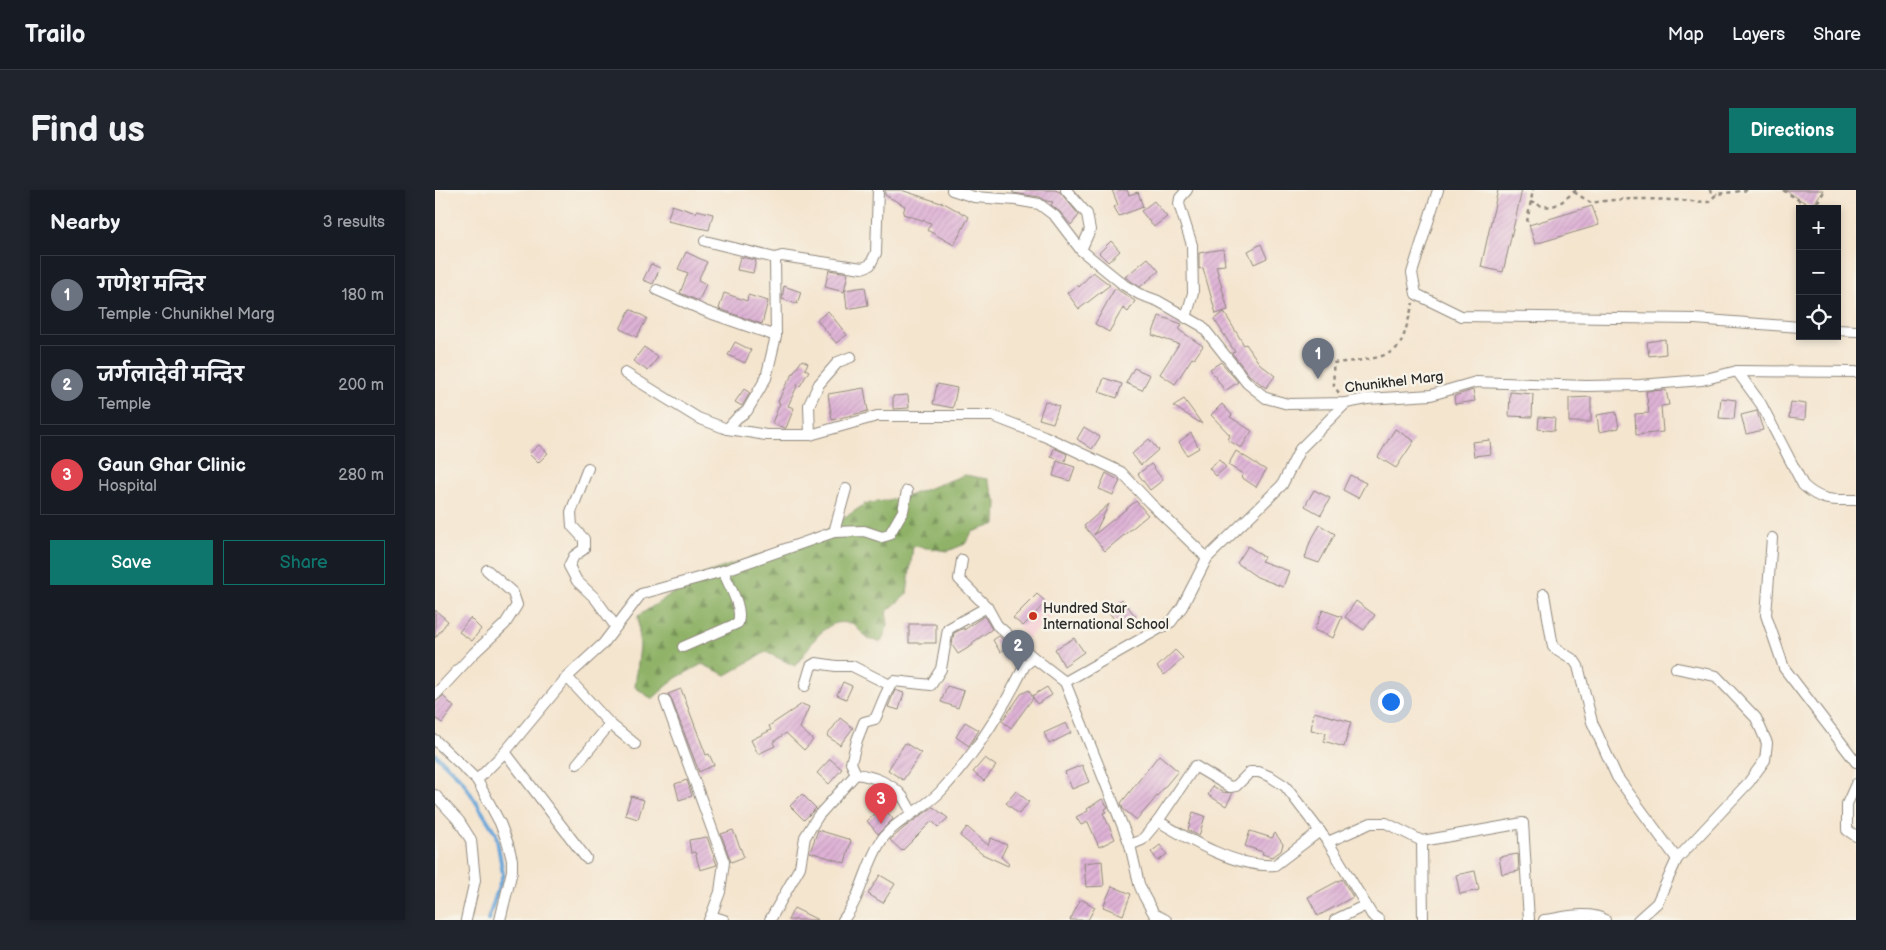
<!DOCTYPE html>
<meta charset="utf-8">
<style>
:root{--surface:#171b24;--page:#20242c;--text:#f1f3f6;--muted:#9ea1a6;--line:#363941;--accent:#0f766e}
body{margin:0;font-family:"Balsamiq Sans","Playpen Sans Deva",sans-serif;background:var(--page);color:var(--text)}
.controls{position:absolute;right:15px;top:15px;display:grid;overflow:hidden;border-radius:0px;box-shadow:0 2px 8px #0003}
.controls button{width:45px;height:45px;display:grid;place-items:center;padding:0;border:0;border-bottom:1px solid var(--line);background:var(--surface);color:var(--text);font:25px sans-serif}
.you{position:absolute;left:955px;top:511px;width:18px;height:18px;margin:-12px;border:4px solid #fff;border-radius:50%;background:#1a73e8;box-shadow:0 0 0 8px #1a73e833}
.badge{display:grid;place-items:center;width:32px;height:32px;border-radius:50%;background:var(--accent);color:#fff;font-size:16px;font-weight:700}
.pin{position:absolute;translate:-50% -41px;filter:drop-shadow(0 1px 2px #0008)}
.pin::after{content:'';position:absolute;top:26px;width:18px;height:15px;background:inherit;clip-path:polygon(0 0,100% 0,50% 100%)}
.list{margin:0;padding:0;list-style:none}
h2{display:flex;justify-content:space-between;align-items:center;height:65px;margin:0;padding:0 20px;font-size:21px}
h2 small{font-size:16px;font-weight:400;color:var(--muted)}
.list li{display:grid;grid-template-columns:32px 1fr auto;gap:15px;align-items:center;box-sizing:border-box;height:80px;margin:0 10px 10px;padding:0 10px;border:1px solid var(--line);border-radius:0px}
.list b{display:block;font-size:19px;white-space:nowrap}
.list p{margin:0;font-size:16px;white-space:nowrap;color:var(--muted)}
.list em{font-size:16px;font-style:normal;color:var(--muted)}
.actions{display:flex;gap:10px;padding:15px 20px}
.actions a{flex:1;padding:11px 0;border:1px solid var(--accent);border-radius:0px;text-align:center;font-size:18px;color:var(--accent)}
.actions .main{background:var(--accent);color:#fff}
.icon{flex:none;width:28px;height:28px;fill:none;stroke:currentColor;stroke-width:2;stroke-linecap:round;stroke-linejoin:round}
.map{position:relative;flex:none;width:1421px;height:730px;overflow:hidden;border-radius:0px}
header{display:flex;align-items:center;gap:30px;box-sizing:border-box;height:70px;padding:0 25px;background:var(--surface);border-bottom:1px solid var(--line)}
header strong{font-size:24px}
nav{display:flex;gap:28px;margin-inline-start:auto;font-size:18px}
.intro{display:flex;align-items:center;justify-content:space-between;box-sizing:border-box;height:120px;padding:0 30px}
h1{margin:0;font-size:35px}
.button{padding:12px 22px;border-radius:0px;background:var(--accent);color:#fff;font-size:18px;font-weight:700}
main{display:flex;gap:30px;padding:0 30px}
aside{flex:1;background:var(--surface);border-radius:0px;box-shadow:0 2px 8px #0003}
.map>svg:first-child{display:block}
</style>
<header>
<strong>Trailo</strong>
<nav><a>Map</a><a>Layers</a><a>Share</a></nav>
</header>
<div class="intro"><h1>Find us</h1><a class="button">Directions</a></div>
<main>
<aside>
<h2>Nearby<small>3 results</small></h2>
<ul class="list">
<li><span class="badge" style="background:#6b7280">1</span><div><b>गणेश मन्दिर</b><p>Temple · Chunikhel Marg</p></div><em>180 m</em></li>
<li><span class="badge" style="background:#6b7280">2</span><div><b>जर्गलादेवी मन्दिर</b><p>Temple</p></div><em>200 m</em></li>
<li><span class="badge" style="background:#e0444e">3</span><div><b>Gaun Ghar Clinic</b><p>Hospital</p></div><em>280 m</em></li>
</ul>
<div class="actions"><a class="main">Save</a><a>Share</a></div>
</aside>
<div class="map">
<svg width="1421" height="730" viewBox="0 0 1421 730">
<defs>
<pattern id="forest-firs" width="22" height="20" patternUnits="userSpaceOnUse" patternTransform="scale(1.25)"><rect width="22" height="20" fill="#8fb267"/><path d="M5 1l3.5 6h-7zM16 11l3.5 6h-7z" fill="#759155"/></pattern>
<pattern id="building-hatch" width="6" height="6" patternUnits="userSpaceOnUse" patternTransform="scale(1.25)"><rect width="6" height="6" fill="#deb2d6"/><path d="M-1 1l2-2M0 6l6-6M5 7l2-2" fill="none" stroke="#bf99b8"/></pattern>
</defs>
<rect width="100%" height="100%" fill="#f7f3e8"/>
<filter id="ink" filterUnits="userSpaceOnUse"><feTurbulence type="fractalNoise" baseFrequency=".02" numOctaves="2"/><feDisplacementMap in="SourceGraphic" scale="10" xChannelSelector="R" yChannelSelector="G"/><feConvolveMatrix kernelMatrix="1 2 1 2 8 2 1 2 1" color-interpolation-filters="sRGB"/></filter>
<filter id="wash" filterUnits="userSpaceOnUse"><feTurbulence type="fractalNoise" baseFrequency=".0096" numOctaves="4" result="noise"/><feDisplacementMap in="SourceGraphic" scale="20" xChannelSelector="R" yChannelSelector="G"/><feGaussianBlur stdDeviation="1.12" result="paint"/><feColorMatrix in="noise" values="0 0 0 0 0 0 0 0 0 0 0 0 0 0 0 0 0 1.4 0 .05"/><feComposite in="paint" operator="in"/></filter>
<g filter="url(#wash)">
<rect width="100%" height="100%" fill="#f4e5cf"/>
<polygon fill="#f7cfd5" points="602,404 611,412 618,424 592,449 578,428"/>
<path fill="url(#forest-firs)" stroke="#5d6e49" d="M530,285l22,4 10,23 -1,22 -24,8 -7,12 -17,7 -35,-5 -6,48 -21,18 2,13 -7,17 -13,-3 -16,-16c-5,0 -12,-1 -16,0 -20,7 -28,28 -41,43l-29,-14 -40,23 -24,-11 -26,14 -24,21 -17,-12 5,-40 -2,-31 63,-41 120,-41 44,-30 37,-6z"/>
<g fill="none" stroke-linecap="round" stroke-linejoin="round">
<polyline stroke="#67a6d9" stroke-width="4" points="0,564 27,590 61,644 68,684 53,730"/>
</g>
<g id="blocks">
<g fill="url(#building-hatch)">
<polygon points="450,0 466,0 506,13 507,12 534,27 519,55 492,40 496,33 468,24 470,16 450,5"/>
<polygon points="578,0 620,0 625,2 644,25 636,35 625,22 616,15 618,12 611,11 605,7 578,3"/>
<polygon points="677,0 692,0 694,5 703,2 708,17 684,26 679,17 683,15"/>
<polygon points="1063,0 1087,0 1068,82 1046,77"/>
<polygon points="1350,0 1388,0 1377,17"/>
<polygon points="719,11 732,27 719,37 706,21"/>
<polygon points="237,15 261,23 262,20 278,24 274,40 232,31"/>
<polygon points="1157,16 1164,35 1100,54 1094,35"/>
<polygon points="676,51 685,61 673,72 664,63"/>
<polygon points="826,54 832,68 819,74 813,61"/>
<polygon points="788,59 790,75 781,76 793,120 781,124 768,78 764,79 764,63"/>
<polygon points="251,62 272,72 263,90 271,94 264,111 245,103 253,83 243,79"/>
<polygon points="305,67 321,70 318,83 302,80"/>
<polygon points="713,68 724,81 705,97 690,87"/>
<polygon points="216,74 225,78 218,94 208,90"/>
<polygon points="394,80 413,83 409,102 390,97"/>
<polygon points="658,82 675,95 644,119 632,103 642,95 644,97"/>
<polygon points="349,96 366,102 362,114 347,109"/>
<polygon points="430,97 433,115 412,119 410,100"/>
<polygon points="680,98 700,111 693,122 688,118 674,142 660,134"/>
<polygon points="289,103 312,111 313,105 333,111 327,134 284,119"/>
<polygon points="195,119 212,128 202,147 185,139"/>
<polygon points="393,121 412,145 401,153 382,130"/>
<polygon points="789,122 809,155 811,154 824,173 840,186 831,198 814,185 797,163 800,162 779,129"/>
<polygon points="724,126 747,134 744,140 768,156 759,169 757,168 740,194 725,184 744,154 717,145"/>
<polygon points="1230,149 1231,164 1214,166 1212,152"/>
<polygon points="300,152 316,160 310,173 293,165"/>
<polygon points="209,157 223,167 213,181 198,171"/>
<polygon points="367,170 373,173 370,179 374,181 365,196 363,194 353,216 359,218 351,238 349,238 337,233 345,213 343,212 350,196"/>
<polygon points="786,172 803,192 790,201 775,179"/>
<polygon points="699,178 715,185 707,200 691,193"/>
<polygon points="669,188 687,194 682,208 664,202"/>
<polygon points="502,194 522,198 518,218 498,214"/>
<polygon points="429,198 433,221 397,230 393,204"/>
<polygon points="309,199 315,203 307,216 300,212"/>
<polygon points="1038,200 1040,211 1020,214 1019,206"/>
<polygon points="1231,200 1234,215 1226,216 1228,242 1201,245 1200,224 1214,223 1211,201"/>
<polygon points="1075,202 1098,204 1097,227 1074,226"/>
<polygon points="473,205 474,218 458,219 458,206"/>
<polygon points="1156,207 1156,232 1134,232 1134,208"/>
<polygon points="1286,208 1301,210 1299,229 1284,228"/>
<polygon points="749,209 767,234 738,216"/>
<polygon points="610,211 624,216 618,233 604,229"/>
<polygon points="1356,212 1371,214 1370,230 1354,228"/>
<polygon points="787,214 797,225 795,227 817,241 806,258 793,250 795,245 776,225"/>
<polygon points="1322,221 1328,240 1311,244 1306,225"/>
<polygon points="1181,222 1184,238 1164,242 1162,225"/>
<polygon points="1104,227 1120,228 1119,241 1103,239"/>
<polygon points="649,237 665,247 657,259 642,249"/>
<polygon points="960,239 979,251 961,278 943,267"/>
<polygon points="756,243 764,258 752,265 744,252"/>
<polygon points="714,249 723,260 706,275 697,264"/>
<polygon points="1055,250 1056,264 1039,266 1037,252"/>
<polygon points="104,255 113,263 103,273 94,264"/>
<polygon points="619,258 632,264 630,271 616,267"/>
<polygon points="801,261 831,280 821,297 806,287 808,284 793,275"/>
<polygon points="784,270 791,277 781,286 774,278"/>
<polygon points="622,271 640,277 635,291 618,286"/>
<polygon points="716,274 728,290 715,300 703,284"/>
<polygon points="671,283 685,291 678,305 664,299"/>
<polygon points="915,285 931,293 923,308 908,300"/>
<polygon points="879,300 895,308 886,325 870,316"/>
<polygon points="701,311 713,325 670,361 649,336 674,314 659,345"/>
<polygon points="885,335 900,344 884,373 870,368 875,352"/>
<polygon points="813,356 829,367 826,371 854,381 848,397 822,387 802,373"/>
<polygon points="602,404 611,412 588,436 578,428"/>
<polygon points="687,409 701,427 686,438 673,421"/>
<polygon points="921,411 940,425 929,440 910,427"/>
<polygon points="0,420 13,431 0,448"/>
<polygon points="888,420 907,427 898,448 879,440"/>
<polygon points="549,426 557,439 537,453 538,455 523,464 517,455 519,443 529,438 529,440"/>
<polygon points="35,428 46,439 37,451 24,442"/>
<rect x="474" y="434" width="27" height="19"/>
<polygon points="564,446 575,456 565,462 558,450"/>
<polygon points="639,448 649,462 629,476 620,459"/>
<polygon points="740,460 748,468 729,485 722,477"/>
<polygon points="408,492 417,496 411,509 402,505"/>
<polygon points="512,496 529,501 523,518 506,512"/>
<polygon points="612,497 617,505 602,514 597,506"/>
<polygon points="246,499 271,565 274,564 279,575 264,582 236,508 233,504"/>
<polygon points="460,500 469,503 464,520 453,517"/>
<polygon points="594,500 598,508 576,538 567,531 586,504"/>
<polygon points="8,506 19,517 7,533 0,528 0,512"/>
<polygon points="367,514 374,517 365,538 378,550 369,560 351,543 338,552 340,556 323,564 316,550 336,540 334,536"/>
<polygon points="879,522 916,532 909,557 889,551 891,543 876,540"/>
<polygon points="405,528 418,538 405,555 392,546"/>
<polygon points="530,532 544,540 534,556 521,547"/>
<polygon points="631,533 636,543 614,554 609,543"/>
<polygon points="470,553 486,563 468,590 453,580"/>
<polygon points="724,565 743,581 702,630 688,619 686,613"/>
<polygon points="550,568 561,576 549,591 538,582"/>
<polygon points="395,569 407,579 394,594 382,583"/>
<polygon points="647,575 654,592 637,599 630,582"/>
<polygon points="252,590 257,606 244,610 240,594"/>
<polygon points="778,596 787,602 798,603 791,616 773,605"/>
<polygon points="581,601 594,612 584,624 571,613"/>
<polygon points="367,604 381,618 369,630 355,616"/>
<polygon points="196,606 209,610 203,629 190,625"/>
<polygon points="667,609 673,617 670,619 671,622 668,623 680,649 664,657 653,632 646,635 641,627 653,621 652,619"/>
<polygon points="448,617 458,629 443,644 432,631"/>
<polygon points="498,617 513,628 503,637 497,631 467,661 455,650 470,637"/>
<polygon points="758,622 770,626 764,646 753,640"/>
<polygon points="532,637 553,655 556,648 572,655 566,667 574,674 573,676 547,664 525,646"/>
<polygon points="298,640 309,667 296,672 286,644"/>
<polygon points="383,640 416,650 410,673 375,662"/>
<polygon points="815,641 837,648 840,643 848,654 846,661 837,667 827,664 828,662 810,656"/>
<polygon points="272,647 282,675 265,680 260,662 256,663 254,650"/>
<polygon points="725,655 732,664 723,671 716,662"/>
<polygon points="1083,664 1084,681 1067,684 1064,667"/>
<polygon points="667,671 669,696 651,697 649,673"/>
<polygon points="1040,681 1044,700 1025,704 1021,685"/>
<polygon points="445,685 460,694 448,713 433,704"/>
<polygon points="907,689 918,707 883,726 873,707"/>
<polygon points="677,696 696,704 688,725 668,717"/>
<polygon points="646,709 660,717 653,730 635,730"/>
<polygon points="359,718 383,730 353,730"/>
</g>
</g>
</g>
<g filter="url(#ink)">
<use href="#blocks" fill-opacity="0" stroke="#90887d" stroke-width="1"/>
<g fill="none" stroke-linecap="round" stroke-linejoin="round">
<g stroke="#90887d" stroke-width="12">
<g id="minor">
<polyline points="517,0 539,7 581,10 604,14 620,26 646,60 689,95 704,104 723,111 767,136 812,193 831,208 853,214 911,213 932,209 996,205 1041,192 1151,196 1205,195 1267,190 1302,181 1421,182"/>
<polyline points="631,0 652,24 655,40 646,60"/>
<polyline points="1003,0 977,83 981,104 1026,126 1260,129 1365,137"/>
<polyline points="270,51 340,68 347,66 427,78 435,75 441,63 443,0"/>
<polyline points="222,100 272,122 341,146"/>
<polyline points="751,128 758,103 757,55 744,14 745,8 752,0"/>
<polyline points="1402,140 1421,141"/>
<path d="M1302,181l24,33 42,81c18,17 30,15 53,15"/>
<polyline points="190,183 263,228 292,239 313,242 331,245 375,245 442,226 558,226 609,246 686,282 715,313 772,368"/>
<polyline points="292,239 302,228 312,221 331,188 341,146 340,68"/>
<polyline points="375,245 374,215 384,194 403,172 416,167"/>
<polyline points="153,278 136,322 137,336 149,349 149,359 139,366 134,376 142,391 160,408 181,437"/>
<polyline points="399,342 411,299"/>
<polyline points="1337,348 1331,425 1349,478 1421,572"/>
<polyline points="527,370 524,389 552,417 562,435 599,468"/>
<polyline points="1109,404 1118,457 1139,470 1143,476 1157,532 1182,587 1242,669"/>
<path d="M248,457l55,-24c5,-16 -9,-37 -15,-52"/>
<polyline points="132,487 175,534 200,554"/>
<polyline points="630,492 736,432 747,417 772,368 847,295 865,259 911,213"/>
<polyline points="370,496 376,476 381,473 401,476 417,476 455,495"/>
<polyline points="0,505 39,463 70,434 82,415 78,403 52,380"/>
<polyline points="230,510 289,672 285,702 276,726"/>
<polyline points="0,550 42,590 65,633 73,654 77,670 77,681 65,730"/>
<polyline points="70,562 151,668"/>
<polyline points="142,574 175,534"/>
<path d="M421,584c16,2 36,9 46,22 4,5 7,12 10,17"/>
<polyline points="42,590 70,562 132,487 168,454 206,404 288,381 399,342 429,341 447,347 454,345 468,321 472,301"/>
<polyline points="1421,594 1412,614 1412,640 1421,646"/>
<polyline points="0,605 24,631 36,650 40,690 31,730"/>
<path d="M723,631c32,19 78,47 117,44l45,-34"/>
<polyline points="987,651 988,730"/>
<polyline points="893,652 936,633 951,633 987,651 1088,633 1094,730"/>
<polyline points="695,655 707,650 723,631 760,576 795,597 801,596 815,582 824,582 836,587 850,596 857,605 893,652 937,725 944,730"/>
<polyline points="274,730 276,726 289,730"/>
<path d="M335,730l30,-53 5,-30 13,-21 38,-42 -5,-11 6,-23 7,-18 11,-3c6,-11 11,-31 19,-38l37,4 10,-16 7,-40 39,-22"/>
<path d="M408,730c19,-24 22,-54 38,-79 12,-19 43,-32 59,-49 34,-36 63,-83 85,-127l9,-7 31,24 56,140 9,23 9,39 5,12 10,18 12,6"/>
<polyline points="900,730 931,715"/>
<path d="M1109,730c18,-2 45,-10 61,0"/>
<polyline points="1203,730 1222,713 1242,669 1314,592 1330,570 1332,553 1321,528 1281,486 1241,478"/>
</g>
</g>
<g stroke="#90887d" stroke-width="2.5" stroke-dasharray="4 4" stroke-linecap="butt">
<polyline points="1274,0 1282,4"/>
<polyline points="1348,0 1377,19"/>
<path d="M1139,2l17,11c39,-7 77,-3 117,-1l9,-8 32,-4"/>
<path d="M1095,12c24,9 27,4 46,-12"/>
<polyline points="1378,19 1390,0"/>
<polyline points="1092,32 1098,0"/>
<path d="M904,203l-5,-7 -1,-23c17,-2 56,-2 67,-19 5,-8 10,-31 13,-41"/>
</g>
<use href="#minor" stroke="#fff" stroke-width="10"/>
</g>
</g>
<circle fill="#c8321e" stroke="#f7f3e8" stroke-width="2" cx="598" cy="426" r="5"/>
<g text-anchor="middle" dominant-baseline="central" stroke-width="5" stroke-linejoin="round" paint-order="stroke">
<g font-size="14" fill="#2b2b2b" stroke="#f7f3e8">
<text transform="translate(959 192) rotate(-7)">Chunikhel Marg</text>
</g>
<g font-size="14" fill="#2b2b2b" stroke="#f7f3e8" text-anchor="start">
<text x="608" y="418">Hundred Star<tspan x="608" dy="16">International School</tspan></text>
</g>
</g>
</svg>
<div class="controls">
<button>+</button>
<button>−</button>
<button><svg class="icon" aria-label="locate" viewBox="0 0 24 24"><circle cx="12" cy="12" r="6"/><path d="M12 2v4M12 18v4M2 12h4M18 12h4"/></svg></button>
</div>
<div class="you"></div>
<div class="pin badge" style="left:883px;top:189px;background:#6b7280">1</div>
<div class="pin badge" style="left:583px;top:481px;background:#6b7280">2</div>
<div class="pin badge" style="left:446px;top:634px;background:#e0444e">3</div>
</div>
</main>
